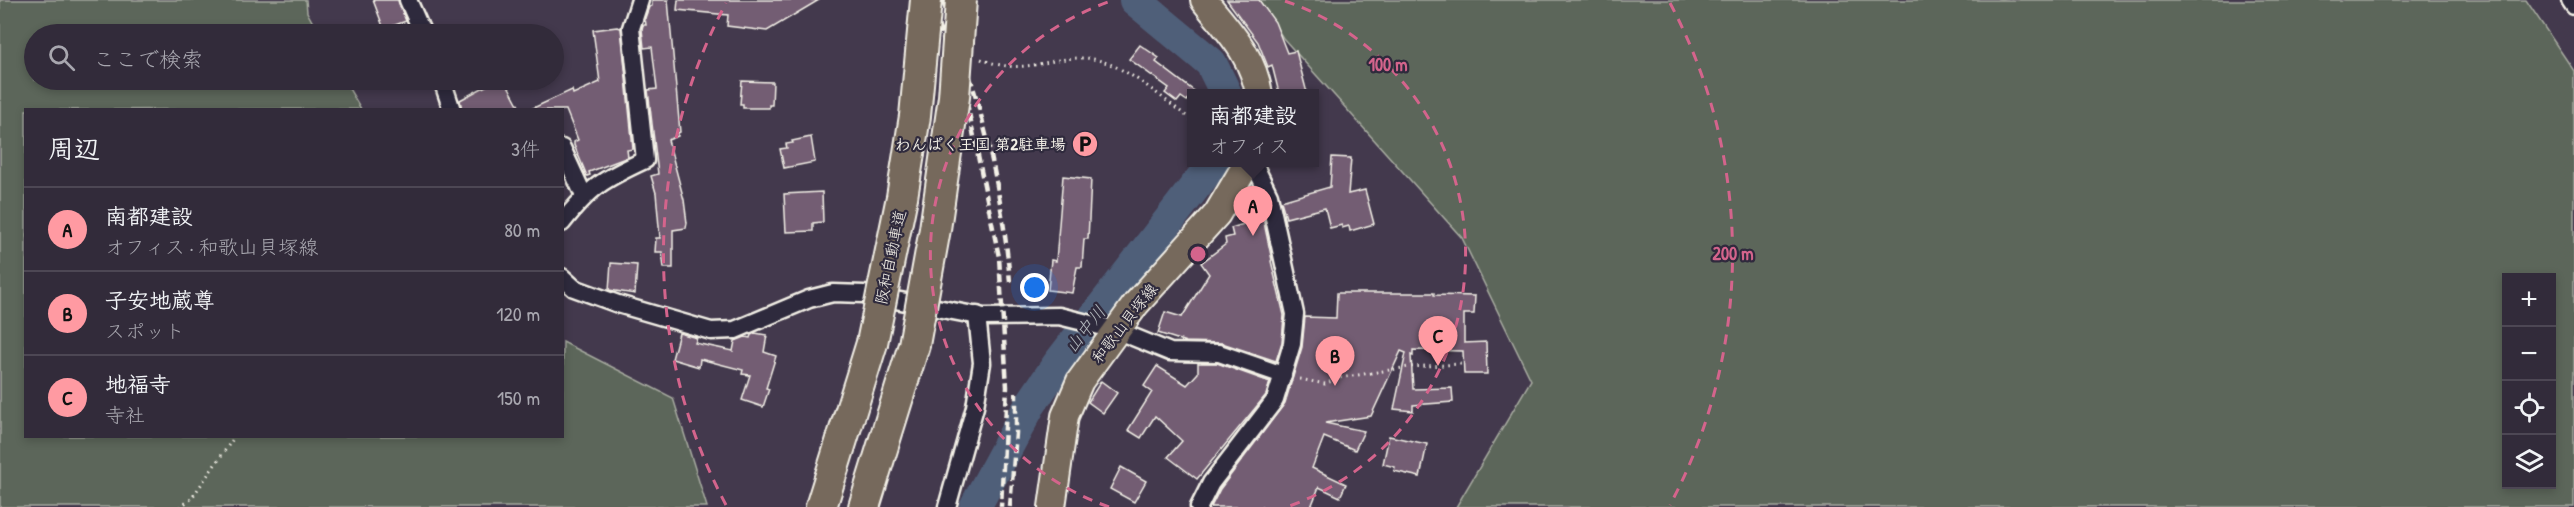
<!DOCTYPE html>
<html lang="ja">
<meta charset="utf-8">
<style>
:root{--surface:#322b3a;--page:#3d3745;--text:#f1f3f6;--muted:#a8a7af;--line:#4d4754;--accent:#ff9aa2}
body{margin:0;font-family:"Patrick Hand","Klee One",sans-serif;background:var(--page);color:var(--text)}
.controls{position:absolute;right:18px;bottom:18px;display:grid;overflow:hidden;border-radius:0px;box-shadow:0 3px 9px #0003}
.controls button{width:54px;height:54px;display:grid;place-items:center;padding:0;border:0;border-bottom:2px solid var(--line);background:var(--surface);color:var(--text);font:30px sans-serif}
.you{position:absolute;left:1035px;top:288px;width:21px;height:21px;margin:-15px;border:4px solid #fff;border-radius:50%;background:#1a73e8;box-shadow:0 0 0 9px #1a73e833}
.badge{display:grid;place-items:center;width:39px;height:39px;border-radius:50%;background:var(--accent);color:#111;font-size:20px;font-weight:700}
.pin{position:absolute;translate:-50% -50px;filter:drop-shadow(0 2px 3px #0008)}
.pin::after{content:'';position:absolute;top:32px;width:21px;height:18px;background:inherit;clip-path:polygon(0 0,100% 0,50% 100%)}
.popup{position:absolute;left:1187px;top:89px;width:132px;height:78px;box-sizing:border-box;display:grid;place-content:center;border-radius:0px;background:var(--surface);filter:drop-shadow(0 2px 4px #0005);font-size:20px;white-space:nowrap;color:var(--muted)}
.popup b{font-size:22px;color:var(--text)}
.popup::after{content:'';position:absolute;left:50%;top:100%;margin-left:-12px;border:12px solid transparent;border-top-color:var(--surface)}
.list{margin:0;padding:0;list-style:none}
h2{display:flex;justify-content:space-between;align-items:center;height:78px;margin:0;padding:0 24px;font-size:26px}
h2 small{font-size:20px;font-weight:400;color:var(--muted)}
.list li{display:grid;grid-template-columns:39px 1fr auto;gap:18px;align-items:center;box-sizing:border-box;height:84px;padding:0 24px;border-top:2px solid var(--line)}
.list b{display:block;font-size:22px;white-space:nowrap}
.list p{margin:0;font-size:20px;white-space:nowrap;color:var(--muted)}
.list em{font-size:20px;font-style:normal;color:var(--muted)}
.icon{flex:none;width:33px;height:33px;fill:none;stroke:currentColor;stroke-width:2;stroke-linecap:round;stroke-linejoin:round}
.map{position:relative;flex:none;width:2574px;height:507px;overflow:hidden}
.search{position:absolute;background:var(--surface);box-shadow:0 3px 9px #0003;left:24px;top:24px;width:540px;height:66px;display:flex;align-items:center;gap:15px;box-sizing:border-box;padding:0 21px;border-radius:33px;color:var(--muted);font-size:22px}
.panel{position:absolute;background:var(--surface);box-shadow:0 3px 9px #0003;left:24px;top:108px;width:540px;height:330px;border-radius:0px}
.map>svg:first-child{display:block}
</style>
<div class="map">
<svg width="2574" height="507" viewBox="0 0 2574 507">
<rect width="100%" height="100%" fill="#43394d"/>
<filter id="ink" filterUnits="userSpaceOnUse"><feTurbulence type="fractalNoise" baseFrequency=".0167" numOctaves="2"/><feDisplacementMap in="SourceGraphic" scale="12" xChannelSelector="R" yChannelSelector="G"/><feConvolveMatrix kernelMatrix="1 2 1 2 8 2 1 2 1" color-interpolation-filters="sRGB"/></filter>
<g filter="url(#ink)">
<g fill="#5c665a" stroke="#a8aca1" stroke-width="1.5" fill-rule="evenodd">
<polygon points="0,0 306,0 307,12 319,34 34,34 34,80 344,80 361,109 26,110 26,436 562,436 563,342 673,398 707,507 0,507"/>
<path d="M1259,0h1267l48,71v436h-1118l75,-127 -69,-142 -179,-200zM2506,278h46v206h-46z"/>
</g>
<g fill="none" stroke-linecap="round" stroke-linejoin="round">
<g stroke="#4f5f79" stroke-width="32">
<polyline points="1135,0 1211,63 1226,94"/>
<polyline points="975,507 1030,405 1058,364 1214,162"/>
</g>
</g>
<g fill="#735d73" stroke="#f4f1e8" stroke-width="1.5">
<polygon points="373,0 398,0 406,21 384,29"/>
<polygon points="652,0 668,0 680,132 678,133 678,136 668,140 684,200 687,223 686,228 673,230 673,268 664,268 662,252 655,252 656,238 660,238 656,193 651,176 658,174 648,90 657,89 652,47 644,48 642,29 643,25 646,25 645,18 649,7 652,6"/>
<polygon points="678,0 819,0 767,31 727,26 728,15 677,10"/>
<polygon points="1227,0 1259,0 1275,22 1287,53 1296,51 1307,93 1279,93 1272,65 1268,67 1258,42"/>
<polygon points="617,27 621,28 633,149 627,150 628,157 589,172 590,175 587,176 574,145 574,142 578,140 566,110 529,110 572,90 573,94 600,82 593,30"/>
<polygon points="1140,45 1159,58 1156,62 1194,91 1187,101 1181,97 1177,102 1165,93 1169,88 1129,59"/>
<polygon points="497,80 505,80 521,110 462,110 460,100"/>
<polygon points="742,81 773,82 772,105 769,105 769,108 743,108 743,104 740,104"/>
<polygon points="811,137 815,162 784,168 780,149 787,148 786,144 793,143 792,141"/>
<polygon points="1332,157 1351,158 1348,194 1365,190 1374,224 1350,231 1349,226 1342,228 1342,225 1330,228 1325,208 1286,218 1281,201 1330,187"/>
<polygon points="1063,176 1091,179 1088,239 1084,239 1082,267 1077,267 1072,293 1048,290 1051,260 1056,261"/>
<polygon points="822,192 823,222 813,223 813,231 786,232 784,194"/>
<polygon points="1263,218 1272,260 1271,261 1284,315 1282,342 1276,361 1222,343 1186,342 1158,333 1165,312 1182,317 1209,274 1201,263 1226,244 1225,238 1233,236 1231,228"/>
<polygon points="611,263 637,265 635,294 609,290"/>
<polygon points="1337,293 1434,293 1434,295 1475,296 1474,314 1464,314 1464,343 1486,342 1487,374 1464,374 1463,351 1413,350 1413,356 1411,355 1413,389 1452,388 1453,402 1413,405 1413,411 1394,409 1406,353 1401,351 1371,416 1325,423 1364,431 1355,450 1324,437 1312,468 1346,484 1340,497 1319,487 1311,507 1211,507 1220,489 1285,403 1302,347 1305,317 1336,318"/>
<polygon points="679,333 697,338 695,343 733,351 735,341 745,337 750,338 751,335 755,333 767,335 764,352 776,356 766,388 769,389 763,407 742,400 750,375 742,374 743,370 700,359 699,367 672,359"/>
<polygon points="1198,363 1217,363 1270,382 1266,395 1197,479 1168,457 1182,441 1155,416 1141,438 1128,430 1152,392 1144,386 1157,366 1187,385 1198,373"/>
<polygon points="1101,381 1117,393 1103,413 1088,402"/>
<polygon points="1389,436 1427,444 1420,477 1394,471 1395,467 1383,464"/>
<polygon points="1121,467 1146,481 1134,502 1110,489"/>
</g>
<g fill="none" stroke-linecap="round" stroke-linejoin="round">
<g stroke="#f4f1e8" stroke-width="21">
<g id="minor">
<polyline points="408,0 423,34"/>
<polyline points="2570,0 2574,6"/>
<polyline points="442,80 452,110"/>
<polyline points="562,148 584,196"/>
<path d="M562,223c29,-37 42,-44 83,-63l-14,-132 9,-28"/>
<polyline points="562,277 574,288 618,304 711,331 735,330 809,299 833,293 864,294 984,317 1059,316 1116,330 1170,352 1219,353 1283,375"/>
<polyline points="947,507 975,407 982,363 977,315"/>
<polyline points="1199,507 1211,483 1275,400 1292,344 1295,314 1269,195 1253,162"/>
</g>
</g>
<g stroke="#f4f1e8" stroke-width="30">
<g id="primary">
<path d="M1204,0c23,30 49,54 55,94"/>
<polyline points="1052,507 1065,416 1080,381 1136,304 1217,214 1248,162"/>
</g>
</g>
<g stroke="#f4f1e8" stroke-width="34">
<g id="motorway">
<polyline points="821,507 872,343"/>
<polyline points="864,507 914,345"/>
</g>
</g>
<g stroke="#f4f1e8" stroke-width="3" stroke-dasharray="1.5 4.5" stroke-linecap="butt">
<path d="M981,59c44,18 63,-2 104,-1 37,2 77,41 107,62"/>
<polyline points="1300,379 1325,384 1339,378 1409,367 1461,364"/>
<polyline points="180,507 191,499 235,436"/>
</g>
<use href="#minor" stroke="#2f2a3d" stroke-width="16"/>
<use href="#primary" stroke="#76695c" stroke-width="26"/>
<use href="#motorway" stroke="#76695c" stroke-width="30"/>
<g stroke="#f4f1e8" stroke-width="4.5" stroke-dasharray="9 4.5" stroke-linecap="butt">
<polyline points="929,0 968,108 999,257 1007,387 1001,507"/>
<path d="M942,0c37,89 60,186 68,282"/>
<polyline points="1010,507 1016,433 1016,393"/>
</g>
<g stroke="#f4f1e8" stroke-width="34" stroke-linecap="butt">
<g id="motorway-bridge">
<polyline points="872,343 902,197 915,116 926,0"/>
<polyline points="914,345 935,229 954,97 961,0"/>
</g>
</g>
<use href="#motorway-bridge" stroke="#76695c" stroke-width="30"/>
</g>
</g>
<g fill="none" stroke="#d4648c" stroke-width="3" stroke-dasharray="10 8">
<path d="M1109 507A268 268 0 0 1 1111 1M1285 1A268 268 0 0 1 1287 507"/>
<path d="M726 505A535 535 0 0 1 726 3M1670 3A535 535 0 0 1 1670 505"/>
</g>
<defs>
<g id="parking-disc" transform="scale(1.35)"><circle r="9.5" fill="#ff9aa2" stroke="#2f2a3d"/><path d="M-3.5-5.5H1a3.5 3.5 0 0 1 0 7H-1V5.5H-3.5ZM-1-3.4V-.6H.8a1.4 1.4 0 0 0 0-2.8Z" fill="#111"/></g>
</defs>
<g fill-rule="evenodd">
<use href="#parking-disc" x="1085" y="144"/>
</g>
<g text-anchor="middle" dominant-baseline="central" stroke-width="4.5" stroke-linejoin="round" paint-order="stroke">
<g font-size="16" font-weight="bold" fill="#f4f1e8" stroke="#2f2a3d" text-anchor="end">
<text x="1066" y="144">わんぱく王国 第2駐車場</text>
</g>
<g font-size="16" fill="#f4f1e8" stroke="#2f2a3d">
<text transform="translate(890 257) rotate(-78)">阪和自動車道</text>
<text transform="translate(1124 323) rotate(-52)">和歌山貝塚線</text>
</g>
<g font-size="18" font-style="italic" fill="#b2b7bc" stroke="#2f2a3d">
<text transform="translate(1085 329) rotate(-52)">山中川</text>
</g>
</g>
<circle cx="1198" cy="254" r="9" fill="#d4648c" stroke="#2f2a3d" stroke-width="3"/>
<g font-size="18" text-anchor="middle" font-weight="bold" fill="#d4648c" stroke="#2f2a3d" stroke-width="4.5" stroke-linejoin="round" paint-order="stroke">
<text x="1388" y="71">100 m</text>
<text x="1733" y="260">200 m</text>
</g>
</svg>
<div class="controls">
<button>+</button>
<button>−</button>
<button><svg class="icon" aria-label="locate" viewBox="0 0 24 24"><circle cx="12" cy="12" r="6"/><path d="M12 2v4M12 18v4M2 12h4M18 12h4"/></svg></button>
<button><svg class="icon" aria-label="layers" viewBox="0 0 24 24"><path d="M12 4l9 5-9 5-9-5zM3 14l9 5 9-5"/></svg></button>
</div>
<div class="you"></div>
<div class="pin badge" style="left:1253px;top:236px">A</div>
<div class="popup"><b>南都建設</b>オフィス</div>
<div class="pin badge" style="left:1335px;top:386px">B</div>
<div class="pin badge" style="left:1438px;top:366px">C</div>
<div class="search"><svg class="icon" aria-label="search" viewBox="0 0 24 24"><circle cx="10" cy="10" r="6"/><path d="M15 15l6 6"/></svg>ここで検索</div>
<section class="panel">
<h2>周辺<small>3件</small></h2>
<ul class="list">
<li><span class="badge">A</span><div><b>南都建設</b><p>オフィス · 和歌山貝塚線</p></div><em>80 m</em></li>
<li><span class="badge">B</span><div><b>子安地蔵尊</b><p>スポット</p></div><em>120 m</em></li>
<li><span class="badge">C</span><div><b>地福寺</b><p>寺社</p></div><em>150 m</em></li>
</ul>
</section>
</div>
